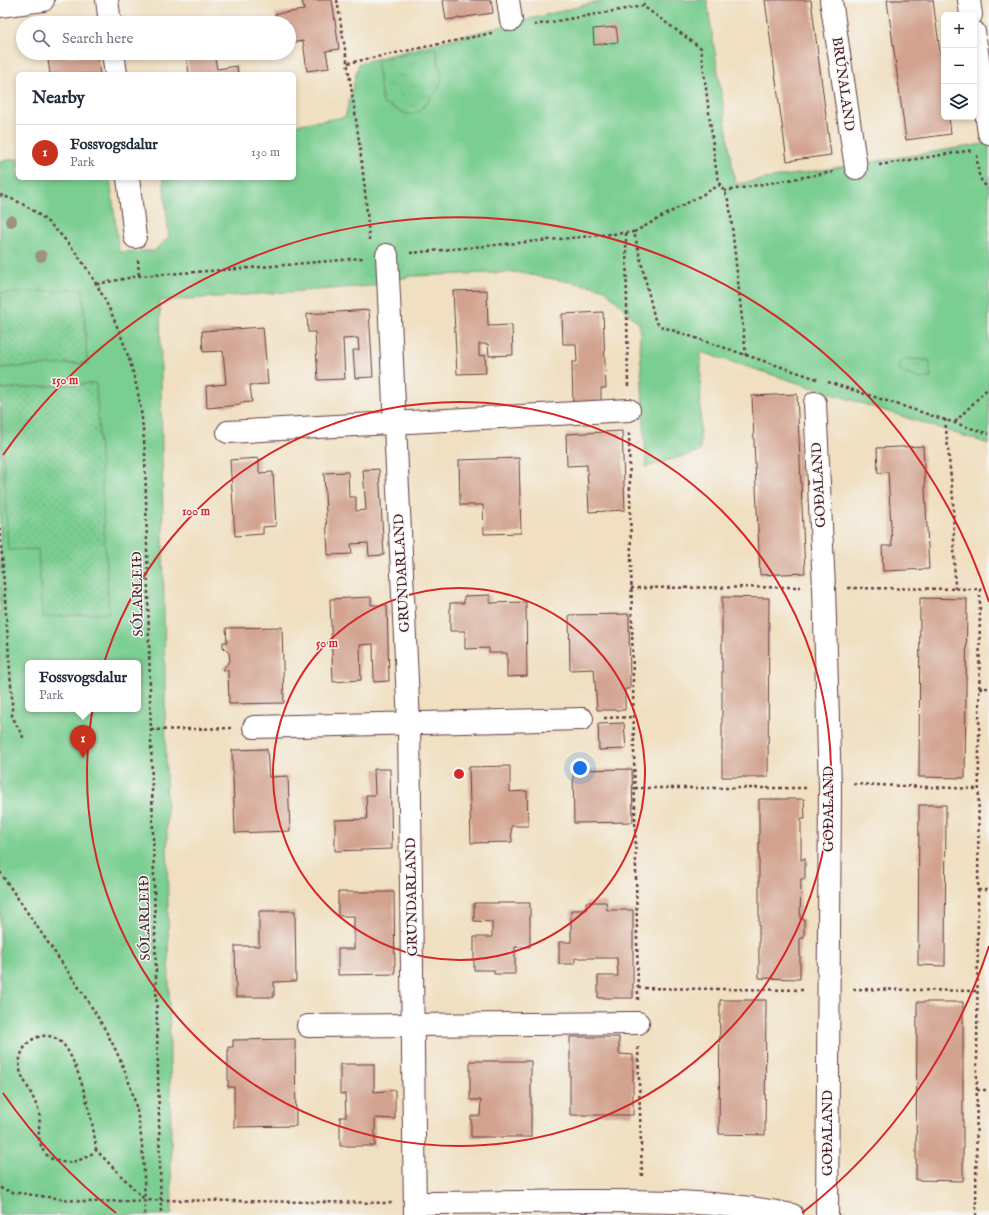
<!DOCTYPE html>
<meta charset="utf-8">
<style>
:root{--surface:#fff;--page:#f6f6f7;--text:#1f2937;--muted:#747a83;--line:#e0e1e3;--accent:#c8321e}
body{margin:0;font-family:"IM FELL English",serif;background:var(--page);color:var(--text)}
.controls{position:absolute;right:12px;top:12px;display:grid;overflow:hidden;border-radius:6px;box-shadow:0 2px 6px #0003}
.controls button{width:36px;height:36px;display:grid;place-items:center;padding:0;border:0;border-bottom:1px solid var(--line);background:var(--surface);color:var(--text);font:20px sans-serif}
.you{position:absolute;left:580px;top:768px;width:14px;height:14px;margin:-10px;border:3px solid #fff;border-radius:50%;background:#1a73e8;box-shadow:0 0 0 6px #1a73e833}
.badge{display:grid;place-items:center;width:26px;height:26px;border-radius:50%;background:var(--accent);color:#fff;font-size:13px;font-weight:700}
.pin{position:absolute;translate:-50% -33px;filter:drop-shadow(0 1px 2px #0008)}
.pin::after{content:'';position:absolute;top:21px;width:14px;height:12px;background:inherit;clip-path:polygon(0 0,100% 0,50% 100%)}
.popup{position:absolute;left:25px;top:660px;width:116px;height:52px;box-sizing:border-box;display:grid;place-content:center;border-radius:6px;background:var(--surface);filter:drop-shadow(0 1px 3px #0005);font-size:13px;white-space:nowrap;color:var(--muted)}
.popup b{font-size:15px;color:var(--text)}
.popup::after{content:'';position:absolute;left:50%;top:100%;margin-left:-8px;border:8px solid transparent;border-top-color:var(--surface)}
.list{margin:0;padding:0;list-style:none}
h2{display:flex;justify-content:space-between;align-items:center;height:52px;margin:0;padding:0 16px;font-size:17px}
h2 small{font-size:13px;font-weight:400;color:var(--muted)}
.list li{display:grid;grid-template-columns:26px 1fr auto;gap:12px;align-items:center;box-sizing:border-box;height:56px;padding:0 16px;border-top:1px solid var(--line)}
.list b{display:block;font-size:15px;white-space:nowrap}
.list p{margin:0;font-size:13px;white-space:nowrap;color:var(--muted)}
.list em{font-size:13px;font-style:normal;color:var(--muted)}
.icon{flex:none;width:22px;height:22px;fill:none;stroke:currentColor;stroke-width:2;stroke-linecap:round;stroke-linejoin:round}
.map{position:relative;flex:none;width:989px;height:1215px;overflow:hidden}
.search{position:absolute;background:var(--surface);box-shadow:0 2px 6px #0003;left:16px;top:16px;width:280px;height:44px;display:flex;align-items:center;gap:10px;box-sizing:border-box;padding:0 14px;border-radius:22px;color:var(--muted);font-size:15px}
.panel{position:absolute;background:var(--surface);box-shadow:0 2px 6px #0003;left:16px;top:72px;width:280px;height:108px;border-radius:6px}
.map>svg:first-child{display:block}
</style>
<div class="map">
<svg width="989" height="1215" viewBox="0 0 989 1215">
<defs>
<pattern id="park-tufts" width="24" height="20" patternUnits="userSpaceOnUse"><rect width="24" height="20" fill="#7ace91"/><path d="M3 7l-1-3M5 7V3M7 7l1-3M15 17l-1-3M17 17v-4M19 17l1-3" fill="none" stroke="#6bb07d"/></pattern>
<pattern id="garden-dots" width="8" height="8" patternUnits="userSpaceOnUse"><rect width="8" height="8" fill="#7ace91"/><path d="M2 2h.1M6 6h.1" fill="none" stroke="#6bb07d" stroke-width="1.8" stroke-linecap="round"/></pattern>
</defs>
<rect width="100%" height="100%" fill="#f6f6f2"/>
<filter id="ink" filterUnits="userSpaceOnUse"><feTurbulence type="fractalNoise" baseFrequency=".025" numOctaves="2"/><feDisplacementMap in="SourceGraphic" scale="8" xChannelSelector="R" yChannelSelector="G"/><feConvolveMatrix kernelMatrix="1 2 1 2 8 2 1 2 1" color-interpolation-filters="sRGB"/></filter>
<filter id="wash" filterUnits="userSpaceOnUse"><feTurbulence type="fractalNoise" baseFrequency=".012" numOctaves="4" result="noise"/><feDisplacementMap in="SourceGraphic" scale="16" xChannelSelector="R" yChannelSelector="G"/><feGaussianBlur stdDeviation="0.9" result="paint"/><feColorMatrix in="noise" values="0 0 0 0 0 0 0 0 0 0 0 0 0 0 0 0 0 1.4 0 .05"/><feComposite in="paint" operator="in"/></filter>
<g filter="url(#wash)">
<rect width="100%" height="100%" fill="#f0dfc0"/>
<path fill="#7ace91" stroke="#62765e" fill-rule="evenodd" d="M604,0h103l28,184 254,-41v301l-288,-92 -1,99 -54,16 -7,-143 -36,-36 -88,-16 -104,4 -39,10 -212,15 12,914h-172v-1054l18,-2v19h92l9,74 35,-1 15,-14 -6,-59h131v-53l51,-8 14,-54zM28,663h110v46h-110z"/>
<g fill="url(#park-tufts)" stroke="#62765e">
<polygon points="436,48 442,80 438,89 421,110 410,115 383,104 376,61"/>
<polygon points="908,359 929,360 931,378 920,379 900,371 900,363"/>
</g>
<g fill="url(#garden-dots)" stroke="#62765e">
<polygon points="83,289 87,363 0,368 0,293"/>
<polygon points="96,383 109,613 42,617 38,549 8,550 0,389"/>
</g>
<g id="blocks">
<g fill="#d2a28e">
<polygon points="302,0 332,0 339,49 326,51 329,68 307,71 303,41 289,43 289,23 277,23 275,14 304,10"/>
<polygon points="443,0 491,0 493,13 446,20"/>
<polygon points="765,0 811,0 831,155 787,161"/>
<polygon points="887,0 933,0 944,82 944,117 949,117 951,134 906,140"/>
<polygon points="616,27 618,42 594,45 593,29"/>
<polygon points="47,53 65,53 66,57 97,53 100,74 50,74"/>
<polygon points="186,53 214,53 217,69 237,66 238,74 189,74"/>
<polygon points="487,290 488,326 512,325 513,355 489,356 488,344 479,344 479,356 485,355 486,373 457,374 453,291"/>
<polygon points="369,310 373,377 355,378 353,350 359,350 358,338 343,339 345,379 318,380 315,332 308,332 307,314"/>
<polygon points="603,312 606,388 601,388 601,404 573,406 572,362 577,362 576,344 563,344 562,314"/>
<polygon points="263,327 268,384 250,385 252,402 240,403 240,405 207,408 206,386 226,384 223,351 203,352 202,331"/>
<polygon points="797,394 805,573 760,575 752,396"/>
<polygon points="622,431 625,510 589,512 587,465 567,466 566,434"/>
<polygon points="923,446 929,569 883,571 882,546 892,546 890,508 888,472 878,473 877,448"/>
<polygon points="259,458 259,473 273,472 276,526 263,527 263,534 235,536 230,460"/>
<polygon points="519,458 521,533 484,534 483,505 460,505 459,460"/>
<polygon points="379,469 384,555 369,556 368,543 351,544 352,554 328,555 324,473 348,472 349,497 356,497 356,511 366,510 363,470"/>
<polygon points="490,595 490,603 526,602 527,676 507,677 507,653 489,653 489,648 465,649 465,631 450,631 450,603 464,603 464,596"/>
<polygon points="371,597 371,605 387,605 389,681 374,682 373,644 360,645 361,680 333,682 330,599"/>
<polygon points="722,597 769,598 768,777 722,777"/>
<polygon points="920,598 967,599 965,778 919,777"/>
<polygon points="629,614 630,689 625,689 625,710 597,710 594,669 570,670 569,615"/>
<polygon points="282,627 284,703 229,704 228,670 222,670 230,661 229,653 223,647 223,642 227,642 226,628"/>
<polygon points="624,723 626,749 599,750 598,724"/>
<polygon points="267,749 269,777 288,776 290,831 235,833 232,750"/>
<polygon points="510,766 510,792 527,791 528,826 511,826 512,842 471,843 469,767"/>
<polygon points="374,769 390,769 392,849 335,851 335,820 367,819 366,795 375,795"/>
<polygon points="632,769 633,822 574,823 573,770"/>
<polygon points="759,799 804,799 805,819 801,819 801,860 805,858 805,879 801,879 800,919 804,919 804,938 800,938 800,979 759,978"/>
<polygon points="919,805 946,805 945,966 918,965"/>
<polygon points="338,892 394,892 395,974 338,975 338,949 354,949 354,916 338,916"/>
<polygon points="586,902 606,902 607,910 633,910 633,998 598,998 598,976 618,976 617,958 575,958 575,964 559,964 559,942 571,942 571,910 586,910"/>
<polygon points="474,903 530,903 530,947 515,947 515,974 494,974 494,970 474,970 474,937 492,937 492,922 474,921"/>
<polygon points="259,911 295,911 296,981 274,982 274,997 236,997 235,946 259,946"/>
<polygon points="720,1000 766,1000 765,1135 719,1134"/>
<polygon points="917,1002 963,1002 963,1181 916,1180"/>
<polygon points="570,1037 619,1037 619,1054 633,1055 633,1115 570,1115"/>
<polygon points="295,1039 296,1126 234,1127 234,1087 228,1087 228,1047 233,1047 233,1040"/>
<polygon points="470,1061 531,1061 531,1137 471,1137 471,1116 480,1116 481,1100 470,1100"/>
<polygon points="340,1064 374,1064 374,1092 395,1090 395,1119 375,1118 375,1146 340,1146 340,1117 346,1117 345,1094 340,1094"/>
</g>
</g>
</g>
<g filter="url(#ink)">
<use href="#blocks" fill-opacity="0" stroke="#633c41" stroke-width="1"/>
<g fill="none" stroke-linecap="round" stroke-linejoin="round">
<g stroke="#633c41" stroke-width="24">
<g id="minor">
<polyline points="107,0 110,23"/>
<polyline points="508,0 511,20"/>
<polyline points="831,0 856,168"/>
<polyline points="969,0 971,15"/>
<polyline points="0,6 43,0"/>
<polyline points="974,32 989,133"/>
<polyline points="113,53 116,74"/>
<polyline points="128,178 135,237"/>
<polyline points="387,255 409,723 415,1215"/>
<polyline points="815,403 824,587 830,787 827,1215"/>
<polyline points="228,432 629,410"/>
<polyline points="254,727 582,719"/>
<polyline points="308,1026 638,1023"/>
<path d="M415,1203c54,0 108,-1 162,-2 71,0 145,-1 215,14"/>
</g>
</g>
<g stroke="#633c41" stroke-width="2.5" stroke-dasharray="3 3" stroke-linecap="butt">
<path d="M337,0c13,80 27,159 32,240"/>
<polyline points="643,6 645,0"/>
<polyline points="534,25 643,6 701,48 716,169 720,185 727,196 730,208 746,356"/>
<polyline points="348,63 492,33"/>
<path d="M977,155c1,13 0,26 12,33"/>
<polyline points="879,165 973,150"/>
<polyline points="724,191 833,172"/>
<path d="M0,195c72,19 123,127 137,194 5,21 6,42 8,63l16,763"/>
<polyline points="634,232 720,185"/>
<polyline points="626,233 628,386"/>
<polyline points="410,253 634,232 655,320 660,326 817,379"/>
<polyline points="138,260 139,276"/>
<polyline points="97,284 139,276 250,268 363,258"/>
<polyline points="828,382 989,434"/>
<polyline points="945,419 953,498 955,589"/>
<polyline points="955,422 989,387"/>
<polyline points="629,433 638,1000"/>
<polyline points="0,528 12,699 12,716 24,739"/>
<polyline points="631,588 801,587"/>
<polyline points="848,588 980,589 976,1215"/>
<polyline points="979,688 989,688"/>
<polyline points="604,718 634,717"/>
<polyline points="151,730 231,728"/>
<polyline points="853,784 978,789"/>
<polyline points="635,788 806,788"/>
<path d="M0,872c20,30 40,59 60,88 30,43 58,84 73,135 11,39 11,80 12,120"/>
<polyline points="978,890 989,890"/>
<polyline points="638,988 805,990"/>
<polyline points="853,989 977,991"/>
<polyline points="638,1047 642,1178"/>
<polyline points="977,1090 989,1090"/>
<path d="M96,1150c-1,-23 -18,-93 -35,-108 -23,-19 -50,9 -39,34 6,12 13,24 17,36 2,10 -2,20 1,30 6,27 40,24 56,8l49,50"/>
<polyline points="0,1188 12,1192 84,1202 161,1200 392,1203"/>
</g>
<use href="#minor" stroke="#fff" stroke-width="22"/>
</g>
<g fill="#9c937f">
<circle cx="11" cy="221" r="6"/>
<circle cx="41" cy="256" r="6"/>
</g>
</g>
<g fill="none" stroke="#d62828" stroke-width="2">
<circle cx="459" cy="774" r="186"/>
<circle cx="459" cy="774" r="372"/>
<path d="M989 946A557 557 0 0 1 802 1213M116 1213A557 557 0 0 1 3 1093M3 455A557 557 0 0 1 989 602"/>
</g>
<g text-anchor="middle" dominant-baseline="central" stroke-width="3" stroke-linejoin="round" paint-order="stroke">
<g font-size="14" fill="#4a1f2b" stroke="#f6f6f2">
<text transform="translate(843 84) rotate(82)">BRÚNALAND</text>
<text transform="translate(819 485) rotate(-93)">GOÐALAND</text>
<text transform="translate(402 573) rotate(-93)">GRUNDARLAND</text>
<text transform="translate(138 594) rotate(-91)">SÓLARLEIÐ</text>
<text transform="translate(829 809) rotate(-90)">GOÐALAND</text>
<text transform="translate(412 897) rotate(-91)">GRUNDARLAND</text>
<text transform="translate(145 918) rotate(-91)">SÓLARLEIÐ</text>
<text transform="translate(828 1133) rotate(-90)">GOÐALAND</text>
</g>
</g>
<circle cx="459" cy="774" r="6" fill="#d62828" stroke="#f6f6f2" stroke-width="2"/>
<g font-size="12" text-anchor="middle" font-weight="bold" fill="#d62828" stroke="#f6f6f2" stroke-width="3" stroke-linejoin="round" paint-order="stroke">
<text x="65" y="384">150 m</text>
<text x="196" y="515">100 m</text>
<text x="327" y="647">50 m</text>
</g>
</svg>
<div class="controls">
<button>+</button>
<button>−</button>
<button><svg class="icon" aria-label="layers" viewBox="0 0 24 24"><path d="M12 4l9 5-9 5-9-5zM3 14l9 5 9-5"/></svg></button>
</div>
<div class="you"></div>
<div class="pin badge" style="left:83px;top:758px">1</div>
<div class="popup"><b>Fossvogsdalur</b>Park</div>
<div class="search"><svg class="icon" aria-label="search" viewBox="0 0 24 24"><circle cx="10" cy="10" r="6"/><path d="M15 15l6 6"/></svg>Search here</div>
<section class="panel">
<h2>Nearby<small></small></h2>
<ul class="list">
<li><span class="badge">1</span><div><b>Fossvogsdalur</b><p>Park</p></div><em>130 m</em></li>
</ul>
</section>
</div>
